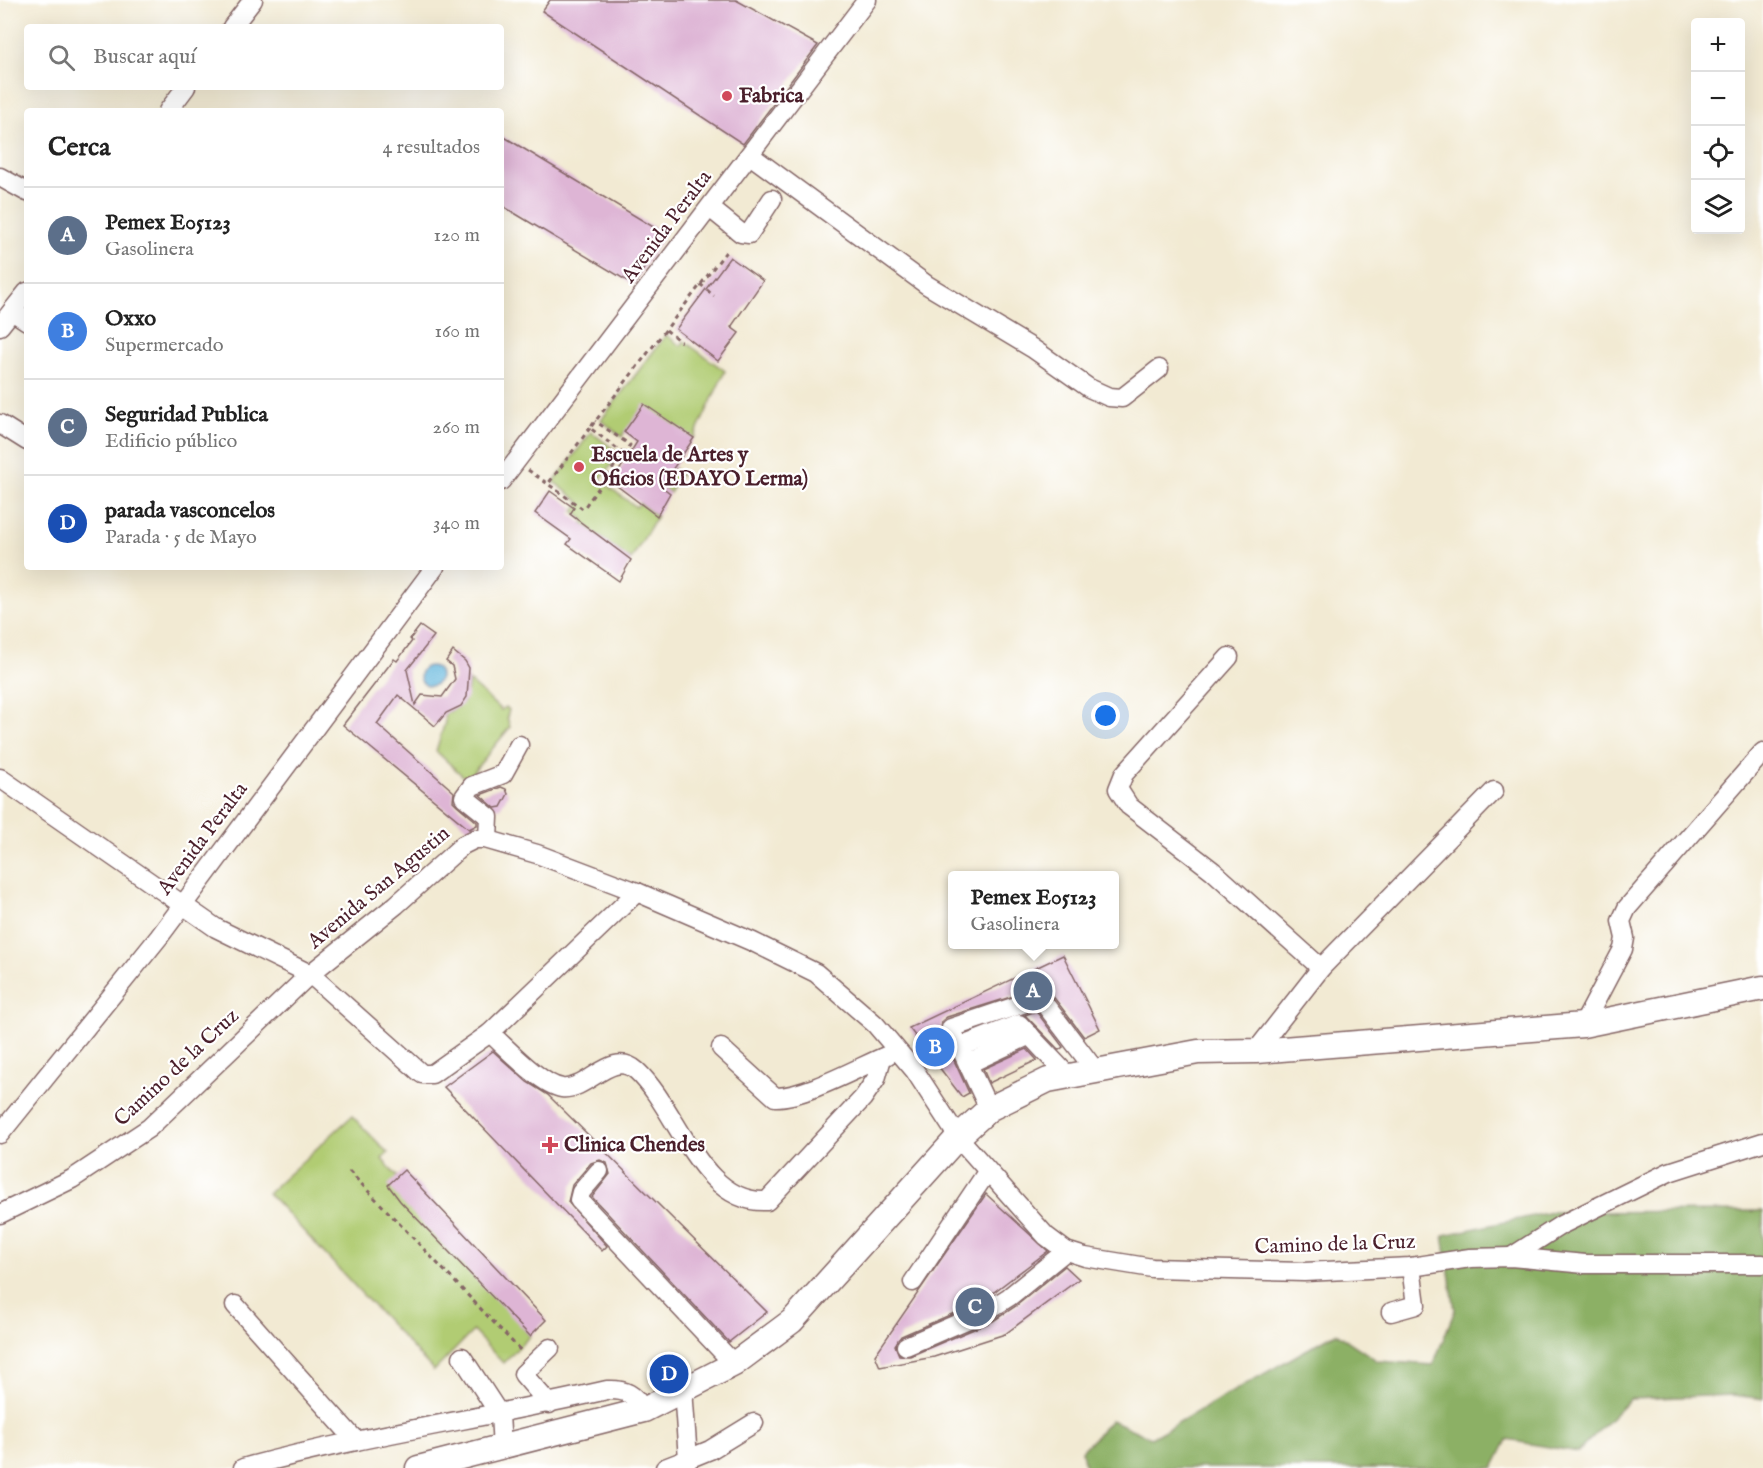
<!DOCTYPE html>
<html lang="es">
<meta charset="utf-8">
<style>
:root{--surface:#fff;--page:#f6f6f6;--text:#222;--muted:#767676;--line:#e0e0e0;--accent:#2563eb}
body{margin:0;font-family:"IM FELL English",serif;background:var(--page);color:var(--text)}
.controls{position:absolute;right:18px;top:18px;display:grid;overflow:hidden;border-radius:6px;box-shadow:0 6px 24px #0002}
.controls button{width:54px;height:54px;display:grid;place-items:center;padding:0;border:0;border-bottom:2px solid var(--line);background:var(--surface);color:var(--text);font:30px sans-serif}
.you{position:absolute;left:1106px;top:716px;width:21px;height:21px;margin:-15px;border:4px solid #fff;border-radius:50%;background:#1a73e8;box-shadow:0 0 0 9px #1a73e833}
.badge{display:grid;place-items:center;width:39px;height:39px;border-radius:50%;background:var(--accent);color:#fff;font-size:20px;font-weight:700}
.pin{position:absolute;translate:-50% -50%;border:3px solid #fff;box-shadow:0 2px 6px #0006}
.popup{position:absolute;left:948px;top:871px;width:171px;height:78px;box-sizing:border-box;display:grid;place-content:center;border-radius:6px;background:var(--surface);filter:drop-shadow(0 2px 4px #0005);font-size:20px;white-space:nowrap;color:var(--muted)}
.popup b{font-size:22px;color:var(--text)}
.popup::after{content:'';position:absolute;left:50%;top:100%;margin-left:-12px;border:12px solid transparent;border-top-color:var(--surface)}
.list{margin:0;padding:0;list-style:none}
h2{display:flex;justify-content:space-between;align-items:center;height:78px;margin:0;padding:0 24px;font-size:26px}
h2 small{font-size:20px;font-weight:400;color:var(--muted)}
.list li{display:grid;grid-template-columns:39px 1fr auto;gap:18px;align-items:center;box-sizing:border-box;height:96px;padding:0 24px;border-top:2px solid var(--line)}
.list b{display:block;font-size:22px;white-space:nowrap}
.list p{margin:0;font-size:20px;white-space:nowrap;color:var(--muted)}
.list em{font-size:20px;font-style:normal;color:var(--muted)}
.icon{flex:none;width:33px;height:33px;fill:none;stroke:currentColor;stroke-width:2;stroke-linecap:round;stroke-linejoin:round}
.map{position:relative;flex:none;width:1763px;height:1468px;overflow:hidden}
.search{position:absolute;background:var(--surface);box-shadow:0 6px 24px #0002;left:24px;top:24px;width:480px;height:66px;display:flex;align-items:center;gap:15px;box-sizing:border-box;padding:0 21px;border-radius:6px;color:var(--muted);font-size:22px}
.panel{position:absolute;background:var(--surface);box-shadow:0 6px 24px #0002;left:24px;top:108px;width:480px;height:462px;border-radius:6px}
.map>svg:first-child{display:block}
</style>
<div class="map">
<svg width="1763" height="1468" viewBox="0 0 1763 1468">
<rect width="100%" height="100%" fill="#fff"/>
<filter id="ink" filterUnits="userSpaceOnUse"><feTurbulence type="fractalNoise" baseFrequency=".0167" numOctaves="2"/><feDisplacementMap in="SourceGraphic" scale="12" xChannelSelector="R" yChannelSelector="G"/><feConvolveMatrix kernelMatrix="1 2 1 2 8 2 1 2 1" color-interpolation-filters="sRGB"/></filter>
<filter id="wash" filterUnits="userSpaceOnUse"><feTurbulence type="fractalNoise" baseFrequency=".008" numOctaves="4" result="noise"/><feDisplacementMap in="SourceGraphic" scale="24" xChannelSelector="R" yChannelSelector="G"/><feGaussianBlur stdDeviation="1.35" result="paint"/><feColorMatrix in="noise" values="0 0 0 0 0 0 0 0 0 0 0 0 0 0 0 0 0 1.4 0 .05"/><feComposite in="paint" operator="in"/></filter>
<g filter="url(#wash)">
<rect width="100%" height="100%" fill="#f2ead3"/>
<g fill="#b1cc73" stroke="#7e764f" stroke-width="1.5">
<polygon points="666,335 681,346 684,341 725,371 694,438 624,432 622,437 601,420"/>
<polygon points="591,432 620,454 600,480 636,507 640,503 657,516 631,560 583,524 584,520 574,512 580,502 554,482"/>
<polygon points="673,468 681,474 670,493 648,477"/>
<path d="M469,681l32,29 5,-3 3,3 -2,7 3,10 -43,53 -31,-29 9,-29 -1,-9c19,-5 23,-13 25,-32z"/>
<polygon points="352,1116 388,1153 382,1159 530,1336 503,1363 473,1331 434,1371 268,1193"/>
</g>
<polygon fill="#8cb065" stroke="#6b6848" stroke-width="1.5" points="1763,1211 1763,1399 1733,1395 1630,1399 1578,1452 1507,1440 1493,1468 1085,1468 1082,1451 1111,1420 1151,1438 1336,1333 1378,1361 1433,1365 1455,1310 1443,1235 1552,1212"/>
<circle fill="#60b5dc" stroke="#556a84" stroke-width="1.5" cx="430" cy="676" r="10"/>
<g id="blocks">
<g fill="#deb5d5">
<polygon points="550,0 736,0 818,45 743,144 542,11"/>
<polygon points="501,135 665,234 634,285 501,205"/>
<polygon points="730,257 763,281 731,327 739,333 718,361 676,329"/>
<polygon points="644,404 694,438 661,486 670,493 657,516 612,482 637,442 624,432"/>
<polygon points="550,491 574,508 570,514 631,560 619,581 567,544 571,539 535,513"/>
<polygon points="420,626 434,636 407,670 415,705 422,695 442,697 455,679 452,666 446,661 453,651 465,661 469,668 467,697 461,706 446,713 435,726 398,695 377,724 454,792 453,801 457,805 477,822 477,825 469,829 343,725 394,659 397,661 412,641 410,639"/>
<polygon points="501,787 506,789 508,794 501,807 495,808 480,795"/>
<polygon points="1063,955 1100,1029 1084,1037 1049,991 1043,987 947,1017 942,1021 941,1032 969,1093 962,1097 909,1028"/>
<polygon points="1036,1011 1063,1047 1059,1050 1025,1015"/>
<polygon points="1027,1049 1037,1060 989,1083 983,1069"/>
<polygon points="493,1051 527,1082 548,1095 767,1312 729,1342 592,1197 610,1174 607,1163 600,1160 591,1163 572,1185 568,1202 607,1246 602,1251 444,1087"/>
<polygon points="404,1170 546,1320 530,1336 400,1201 388,1185"/>
<polygon points="986,1194 1048,1251 982,1301 901,1336 895,1345 899,1355 910,1356 993,1321 1016,1306 1065,1266 1079,1279 1005,1334 934,1357 880,1367 875,1355"/>
</g>
</g>
</g>
<g filter="url(#ink)">
<use href="#blocks" fill-opacity="0" stroke="#856666" stroke-width="1.5"/>
<g fill="none" stroke-linecap="round" stroke-linejoin="round">
<g stroke="#856666" stroke-width="21">
<g id="minor">
<polyline points="232,27 253,0"/>
<polyline points="168,111 186,87"/>
<polyline points="750,155 927,285 1032,348 1089,388 1109,397 1122,398 1159,369"/>
<polyline points="0,177 27,192"/>
<polyline points="710,208 741,233 749,234 772,199"/>
<polyline points="12,311 27,321"/>
<polyline points="0,326 27,292"/>
<polyline points="0,424 27,441"/>
<polyline points="501,481 867,0"/>
<polyline points="1229,657 1124,774 1118,789 1129,806 1213,871 1321,968"/>
<polyline points="0,778 216,928 310,974 396,905 463,845 475,839 485,839 537,854 637,892 753,942 816,973 875,1024 915,1071 958,1137 1046,1236 1066,1251 1085,1257 1152,1268 1304,1272 1411,1267 1470,1258 1511,1257 1585,1264 1763,1264"/>
<polyline points="488,839 489,817 464,797 472,786 503,774 519,745"/>
<polyline points="1583,1025 1623,949 1625,938 1621,921 1627,908 1763,752"/>
<path d="M490,1033c17,15 51,52 72,55 26,3 50,-40 75,-17 41,38 64,134 130,130l96,-103 13,-19 6,-21"/>
<polyline points="960,1047 1019,1024 1068,1076"/>
<path d="M721,1048l54,49c29,1 84,-30 113,-42"/>
<polyline points="1256,1051 1321,968 1494,791"/>
<polyline points="968,1064 1030,1035"/>
<polyline points="989,1109 951,1028 1040,998 1095,1070"/>
<polyline points="0,1134 159,937 435,567"/>
<polyline points="599,1171 581,1192 579,1200 734,1364"/>
<polyline points="0,1214 72,1179 149,1128 310,974 422,1074 432,1074 490,1033 637,892"/>
<polyline points="1511,1257 1561,1225 1669,1172 1763,1142"/>
<polyline points="913,1282 987,1172"/>
<polyline points="235,1305 356,1441"/>
<polyline points="1391,1312 1416,1305 1411,1267"/>
<polyline points="906,1346 987,1311 1009,1297 1066,1251"/>
<polyline points="462,1357 500,1415 502,1447"/>
<polyline points="549,1404 523,1374 550,1348"/>
<path d="M243,1468c120,-33 243,-50 364,-78 19,-1 27,4 37,20"/>
<polyline points="665,1468 688,1459 683,1389"/>
<polyline points="685,1468 688,1459 710,1450 754,1423"/>
</g>
</g>
<g stroke="#856666" stroke-width="27">
<polyline id="major" points="418,1468 644,1410 734,1364 792,1321 958,1137 989,1109 1048,1080 1198,1052 1256,1051 1583,1025 1763,988"/>
</g>
<g stroke="#856666" stroke-width="3" stroke-dasharray="4.5 4.5" stroke-linecap="butt">
<polyline points="700,284 714,296"/>
<polyline points="666,330 681,342"/>
<polyline points="590,428 548,484 583,509 630,445 595,421"/>
<polyline points="624,454 590,428 728,249"/>
<polyline points="528,470 548,484"/>
<polyline points="349,1171 523,1353"/>
</g>
<use href="#minor" stroke="#fff" stroke-width="18"/>
<use href="#major" stroke="#fff" stroke-width="24"/>
</g>
</g>
<g fill="#d1495b" stroke="#fff" stroke-width="2">
<circle cx="727" cy="96" r="6"/>
<circle cx="579" cy="467" r="6"/>
<path d="M547 1136h6v6h6v6h-6v6h-6v-6h-6v-6h6z"/>
</g>
<g text-anchor="middle" dominant-baseline="central" stroke-width="4.5" stroke-linejoin="round" paint-order="stroke">
<g font-size="21" font-weight="bold" fill="#4a1f2b" stroke="#fff" text-anchor="start">
<text x="739" y="96">Fabrica</text>
<text x="591" y="455">Escuela de Artes y<tspan x="591" dy="24">Oficios (EDAYO Lerma)</tspan></text>
<text x="564" y="1145">Clinica Chendes</text>
</g>
<g font-size="21" fill="#4a1f2b" stroke="#fff">
<text transform="translate(667 227) rotate(-53)">Avenida Peralta</text>
<text transform="translate(203 839) rotate(-53)">Avenida Peralta</text>
<text transform="translate(379 888) rotate(-40)">Avenida San Agustin</text>
<text transform="translate(177 1068) rotate(-43)">Camino de la Cruz</text>
<text transform="translate(1335 1245) rotate(-2)">Camino de la Cruz</text>
</g>
</g>
</svg>
<div class="controls">
<button>+</button>
<button>−</button>
<button><svg class="icon" aria-label="locate" viewBox="0 0 24 24"><circle cx="12" cy="12" r="6"/><path d="M12 2v4M12 18v4M2 12h4M18 12h4"/></svg></button>
<button><svg class="icon" aria-label="layers" viewBox="0 0 24 24"><path d="M12 4l9 5-9 5-9-5zM3 14l9 5 9-5"/></svg></button>
</div>
<div class="you"></div>
<div class="pin badge" style="left:1033px;top:991px;background:#5c6f8a">A</div>
<div class="popup"><b>Pemex E05123</b>Gasolinera</div>
<div class="pin badge" style="left:935px;top:1047px;background:#3f7fe0">B</div>
<div class="pin badge" style="left:975px;top:1307px;background:#5c6f8a">C</div>
<div class="pin badge" style="left:669px;top:1374px;background:#1a4fb4">D</div>
<div class="search"><svg class="icon" aria-label="search" viewBox="0 0 24 24"><circle cx="10" cy="10" r="6"/><path d="M15 15l6 6"/></svg>Buscar aquí</div>
<section class="panel">
<h2>Cerca<small>4 resultados</small></h2>
<ul class="list">
<li><span class="badge" style="background:#5c6f8a">A</span><div><b>Pemex E05123</b><p>Gasolinera</p></div><em>120 m</em></li>
<li><span class="badge" style="background:#3f7fe0">B</span><div><b>Oxxo</b><p>Supermercado</p></div><em>160 m</em></li>
<li><span class="badge" style="background:#5c6f8a">C</span><div><b>Seguridad Publica</b><p>Edificio público</p></div><em>260 m</em></li>
<li><span class="badge" style="background:#1a4fb4">D</span><div><b>parada vasconcelos</b><p>Parada · 5 de Mayo</p></div><em>340 m</em></li>
</ul>
</section>
</div>
